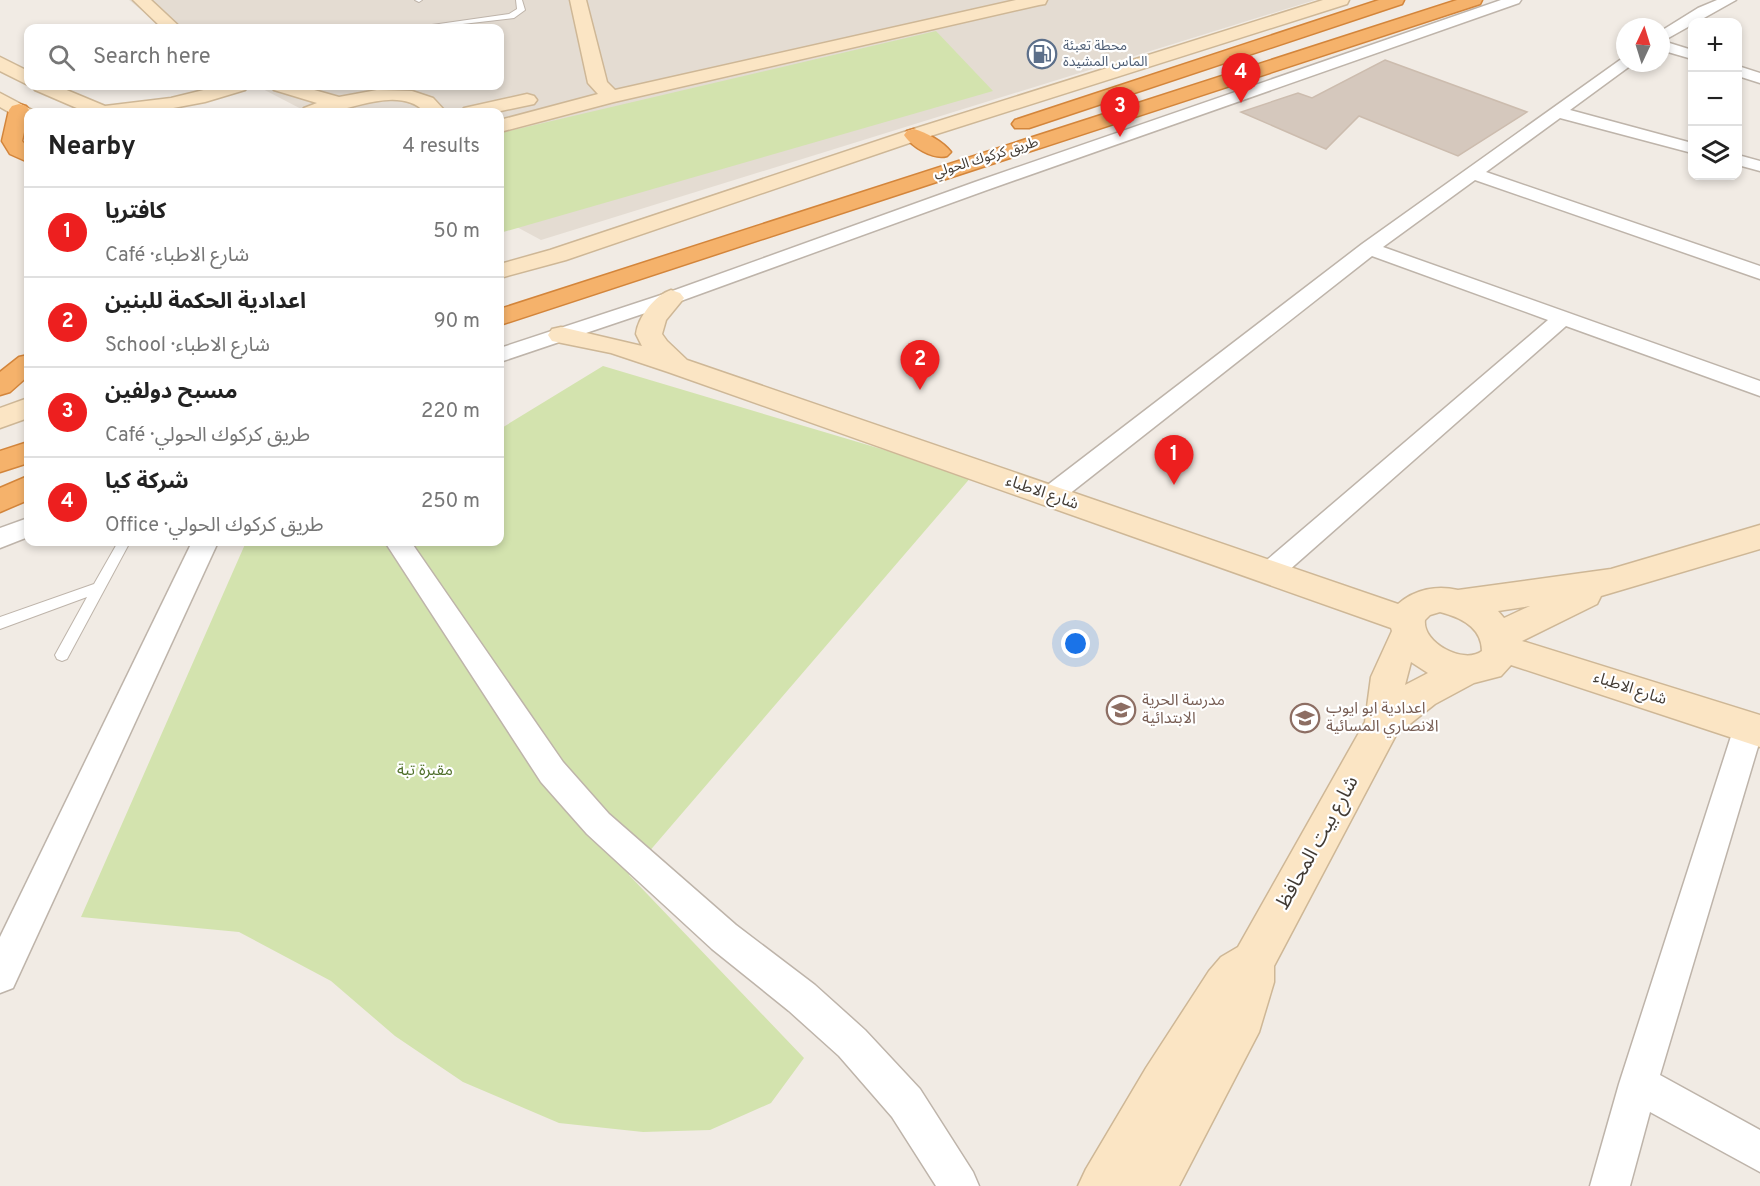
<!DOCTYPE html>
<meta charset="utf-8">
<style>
:root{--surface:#fff;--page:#f2f2f2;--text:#222;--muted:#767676;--line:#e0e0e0;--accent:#ed1f1f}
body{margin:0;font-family:Overpass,"Noto Sans Arabic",sans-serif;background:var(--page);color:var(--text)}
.controls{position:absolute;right:18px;top:18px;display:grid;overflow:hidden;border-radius:12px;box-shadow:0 3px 9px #0003}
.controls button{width:54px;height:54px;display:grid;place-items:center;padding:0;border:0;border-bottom:2px solid var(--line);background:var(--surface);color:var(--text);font:30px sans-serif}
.compass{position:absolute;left:1616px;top:18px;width:54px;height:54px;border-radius:50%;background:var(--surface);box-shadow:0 3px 9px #0003;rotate:4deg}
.you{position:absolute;left:1076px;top:644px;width:21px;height:21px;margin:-15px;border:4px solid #fff;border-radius:50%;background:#1a73e8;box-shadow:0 0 0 9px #1a73e833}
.badge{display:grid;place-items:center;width:39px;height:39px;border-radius:50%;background:var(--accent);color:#fff;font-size:20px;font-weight:700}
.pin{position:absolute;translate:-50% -50px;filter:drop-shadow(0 2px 3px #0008)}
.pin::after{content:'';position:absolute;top:32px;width:21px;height:18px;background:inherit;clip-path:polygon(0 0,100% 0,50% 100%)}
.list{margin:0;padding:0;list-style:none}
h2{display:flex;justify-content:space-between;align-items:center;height:78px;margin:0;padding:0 24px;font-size:26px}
h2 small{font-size:20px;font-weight:400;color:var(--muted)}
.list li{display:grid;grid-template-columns:39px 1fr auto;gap:18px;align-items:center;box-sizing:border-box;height:90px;padding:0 24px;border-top:2px solid var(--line)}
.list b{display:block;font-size:22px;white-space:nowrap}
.list p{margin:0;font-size:20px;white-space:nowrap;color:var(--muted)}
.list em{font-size:20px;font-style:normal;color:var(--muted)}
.icon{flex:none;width:33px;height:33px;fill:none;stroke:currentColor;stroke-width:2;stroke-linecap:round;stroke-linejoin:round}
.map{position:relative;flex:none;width:1760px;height:1186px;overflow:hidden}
.search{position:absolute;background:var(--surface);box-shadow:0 3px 9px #0003;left:24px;top:24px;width:480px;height:66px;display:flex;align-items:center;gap:15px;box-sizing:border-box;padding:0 21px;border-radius:12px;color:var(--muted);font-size:22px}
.panel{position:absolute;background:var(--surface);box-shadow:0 3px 9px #0003;left:24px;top:108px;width:480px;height:438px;border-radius:12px}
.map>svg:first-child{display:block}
</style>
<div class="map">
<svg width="1760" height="1186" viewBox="0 0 1760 1186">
<rect width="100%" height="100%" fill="#f1ebe4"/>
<polygon fill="#e4dcd2" points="129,0 1315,0 541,240 500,218 500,112 307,112 257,86 500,86 500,28 164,28"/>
<g fill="#d3e3ae">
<polygon points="936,31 993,91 500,233 500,133"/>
<polygon points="603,366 972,476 629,875 804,1058 771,1103 710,1130 643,1132 559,1123 463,1082 395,1036 331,981 239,932 81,917 246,542 500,542 500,429"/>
</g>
<polygon fill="#d5c8bd" stroke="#ccbcae" stroke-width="1.5" points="1385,60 1527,112 1458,156 1359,116 1326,149 1241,112 1298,93 1312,98"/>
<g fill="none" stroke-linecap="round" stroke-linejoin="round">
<g stroke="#beb4aa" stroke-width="2">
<g id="lane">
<polygon points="415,0 422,0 419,2"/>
<polygon points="516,0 522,0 525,10 514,18 428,28 411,28 509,14 517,9"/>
<polygon points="396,25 410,28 371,28 375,26"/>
<polygon points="118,542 130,542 67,659 62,661 57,659 55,655 87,597 0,629 0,617 94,584"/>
</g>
</g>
<g stroke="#beb4aa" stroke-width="3">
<g id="street">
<polygon points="1501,0 1521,0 1519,3 987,190 678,302 500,362 500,348 664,294 975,182"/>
<polygon points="1717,0 1736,0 1663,41 1692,50 1692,59 1661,50 1661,31 1698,8"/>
<polygon points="1625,58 1625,63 1633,63 1630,66 1570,110 1692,143 1692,153 1560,118 1486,172 1760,266 1760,279 1475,180 1383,247 1760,381 1760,396 1566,326 1279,579 1270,582 1261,579 1257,572 1261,565 1548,320 1372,256 1059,502 1050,505 1041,502 1038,496 1041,490 1362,244 1620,60"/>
<polygon points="1738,66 1760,73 1760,83 1738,76"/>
<polygon points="1738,155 1760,161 1760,171 1738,165"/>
<polygon points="28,518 28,537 0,548 0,528"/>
<polygon points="192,542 218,542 13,988 0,993 0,937"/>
<polygon points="385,542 411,542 563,762 609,814 736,925 815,985 865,1030 920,1089 973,1172 979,1186 936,1186 892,1117 839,1056 789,1011 712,949 587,834 541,782"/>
<polygon points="1749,714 1760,719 1760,740 1660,1075 1760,1130 1760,1172 1650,1112 1630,1186 1590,1186 1619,1084 1734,727 1738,718"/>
</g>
</g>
<g stroke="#ceb796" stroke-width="3">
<g id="secondary">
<polygon points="133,0 151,0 181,28 162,28"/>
<polygon points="570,0 586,0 607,82 615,90 1016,0 1047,0 1045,4 1039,5 614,102 500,132 500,120 598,94 588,83"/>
<polygon points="1323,0 1349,0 1347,4 921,139 566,260 500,278 500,264 550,250 907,131"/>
<polygon points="0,57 28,71 28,85 0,71"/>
<polygon points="32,86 57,86 105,106 171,98 220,86 248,86 245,90 205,102 152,112 86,112 35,90"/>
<path d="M271,86h29l39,11 38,-7 35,1 21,7 13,14h-21c-24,-25 -67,-5 -95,0 -9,2 -19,0 -29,0l3,-4 13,-5 -43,-13z"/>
<polygon points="0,93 36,112 28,112 28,121 21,119 0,107"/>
<polygon points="527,94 534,96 537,100 534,104 496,112 461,112 464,108"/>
<path d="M671,290l9,3 4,5 -18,22 -4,14 5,7 20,19 711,244c17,-15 39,-19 60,-14l153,-21 149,-44v24l-159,47 -4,8 -75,37 238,74v32l-249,-82 -10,11 -27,7 -39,21 -39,31 -122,231v16l-15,50 -80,154h-101l8,-17 60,-101 63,-97 12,-14 17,-10 127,-225 6,-45 21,-46 -1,-3 -723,-256 -57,-19 -59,-12 -4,-6 4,-6 9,-2 81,19 -6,-12c2,-17 19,-39 35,-44zM1530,606l-26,12 -6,-7zM1440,612c20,5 42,15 42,39 -18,14 -60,-8 -57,-31l5,-5zM1411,662l17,11 -23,12z"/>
<polygon points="28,398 28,418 0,428 0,408"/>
</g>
</g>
<g stroke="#d3853b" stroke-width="3">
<g id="highway">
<polygon points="1379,0 1404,0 1402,4 1029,128 1015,128 1012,124 1015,120"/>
<polygon points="1457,0 1482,0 1480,4 500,325 500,309"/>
<polygon points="19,104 26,106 29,110 22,141 28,148 28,162 10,154 2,141 9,110 12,106"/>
<path d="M914,129c12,3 29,13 37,23l-4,4c-14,4 -35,-9 -43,-21l3,-4z"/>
<polygon points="28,355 28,376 10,392 0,395 0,372 19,357"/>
<polygon points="28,442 28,463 0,472 0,451"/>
<polygon points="28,476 28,500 0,512 0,488"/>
</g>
</g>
<use href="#lane" fill="#fff" fill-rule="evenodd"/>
<use href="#street" fill="#fff" fill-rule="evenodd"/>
<use href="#secondary" fill="#fbe5c4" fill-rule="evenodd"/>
<use href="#highway" fill="#f5b26b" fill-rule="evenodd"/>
</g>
<defs>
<g id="fuel-ring" transform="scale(1.5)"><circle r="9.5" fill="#fff" stroke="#5c6f8a" stroke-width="1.5"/><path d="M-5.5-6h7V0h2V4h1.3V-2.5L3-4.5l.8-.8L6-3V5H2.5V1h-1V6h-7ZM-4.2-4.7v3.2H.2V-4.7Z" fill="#5c6f8a"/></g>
<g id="school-ring" transform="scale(1.5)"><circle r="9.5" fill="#fff" stroke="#8d6e63" stroke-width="1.5"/><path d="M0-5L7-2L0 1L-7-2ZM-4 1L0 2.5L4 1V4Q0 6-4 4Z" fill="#8d6e63"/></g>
</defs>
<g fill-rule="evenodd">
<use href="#fuel-ring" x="1042" y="54"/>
<use href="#school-ring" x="1121" y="710"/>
<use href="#school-ring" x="1305" y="718"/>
</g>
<g text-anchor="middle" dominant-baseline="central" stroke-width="4.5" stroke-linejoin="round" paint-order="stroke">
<g font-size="14" fill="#4e5e75" stroke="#fff" text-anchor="start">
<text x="1063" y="46">محطة تعبئة<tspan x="1063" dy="16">الماس المشيدة</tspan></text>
</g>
<g font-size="14" fill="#423b34" stroke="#fff">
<text transform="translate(986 158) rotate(-17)">طريق كركوك الحولي</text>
</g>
<g font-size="16" fill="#423b34" stroke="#fff">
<text transform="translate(1042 493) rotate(19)">شارع الاطباء</text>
<text transform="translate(1630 689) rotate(18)">شارع الاطباء</text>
</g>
<g font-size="16" fill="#785e54" stroke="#fff" text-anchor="start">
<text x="1142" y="701">مدرسة الحرية<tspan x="1142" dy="18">الابتدائية</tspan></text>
<text x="1326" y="709">اعدادية ابو ايوب<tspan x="1326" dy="18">الانصاري المسائية</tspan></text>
</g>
<g font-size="16" fill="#50702c" stroke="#fff">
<text x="425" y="771">مقبرة تبة</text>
</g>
<g font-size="20" fill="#423b34" stroke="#fff">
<text transform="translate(1318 843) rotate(-61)">شارع بيت المحافظ</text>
</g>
</g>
</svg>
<div class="controls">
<button>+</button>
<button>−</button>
<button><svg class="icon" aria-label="layers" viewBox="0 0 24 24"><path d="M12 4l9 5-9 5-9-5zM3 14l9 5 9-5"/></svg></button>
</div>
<svg class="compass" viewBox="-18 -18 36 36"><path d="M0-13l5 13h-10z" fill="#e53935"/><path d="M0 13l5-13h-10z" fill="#767676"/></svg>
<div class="you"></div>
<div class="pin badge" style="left:1174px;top:485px">1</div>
<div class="pin badge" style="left:920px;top:390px">2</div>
<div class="pin badge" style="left:1120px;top:137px">3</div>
<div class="pin badge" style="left:1241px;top:103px">4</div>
<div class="search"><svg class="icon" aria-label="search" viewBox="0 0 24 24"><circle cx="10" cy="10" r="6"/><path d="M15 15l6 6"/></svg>Search here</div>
<section class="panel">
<h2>Nearby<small>4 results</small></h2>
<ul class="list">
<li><span class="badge">1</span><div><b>کافتریا</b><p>Café · شارع الاطباء</p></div><em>50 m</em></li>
<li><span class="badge">2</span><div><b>اعدادية الحكمة للبنين</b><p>School · شارع الاطباء</p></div><em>90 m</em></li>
<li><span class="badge">3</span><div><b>مسبح دولفين</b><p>Café · طريق كركوك الحولي</p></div><em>220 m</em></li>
<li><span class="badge">4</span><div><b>شركة كيا</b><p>Office · طريق كركوك الحولي</p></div><em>250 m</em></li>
</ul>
</section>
</div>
